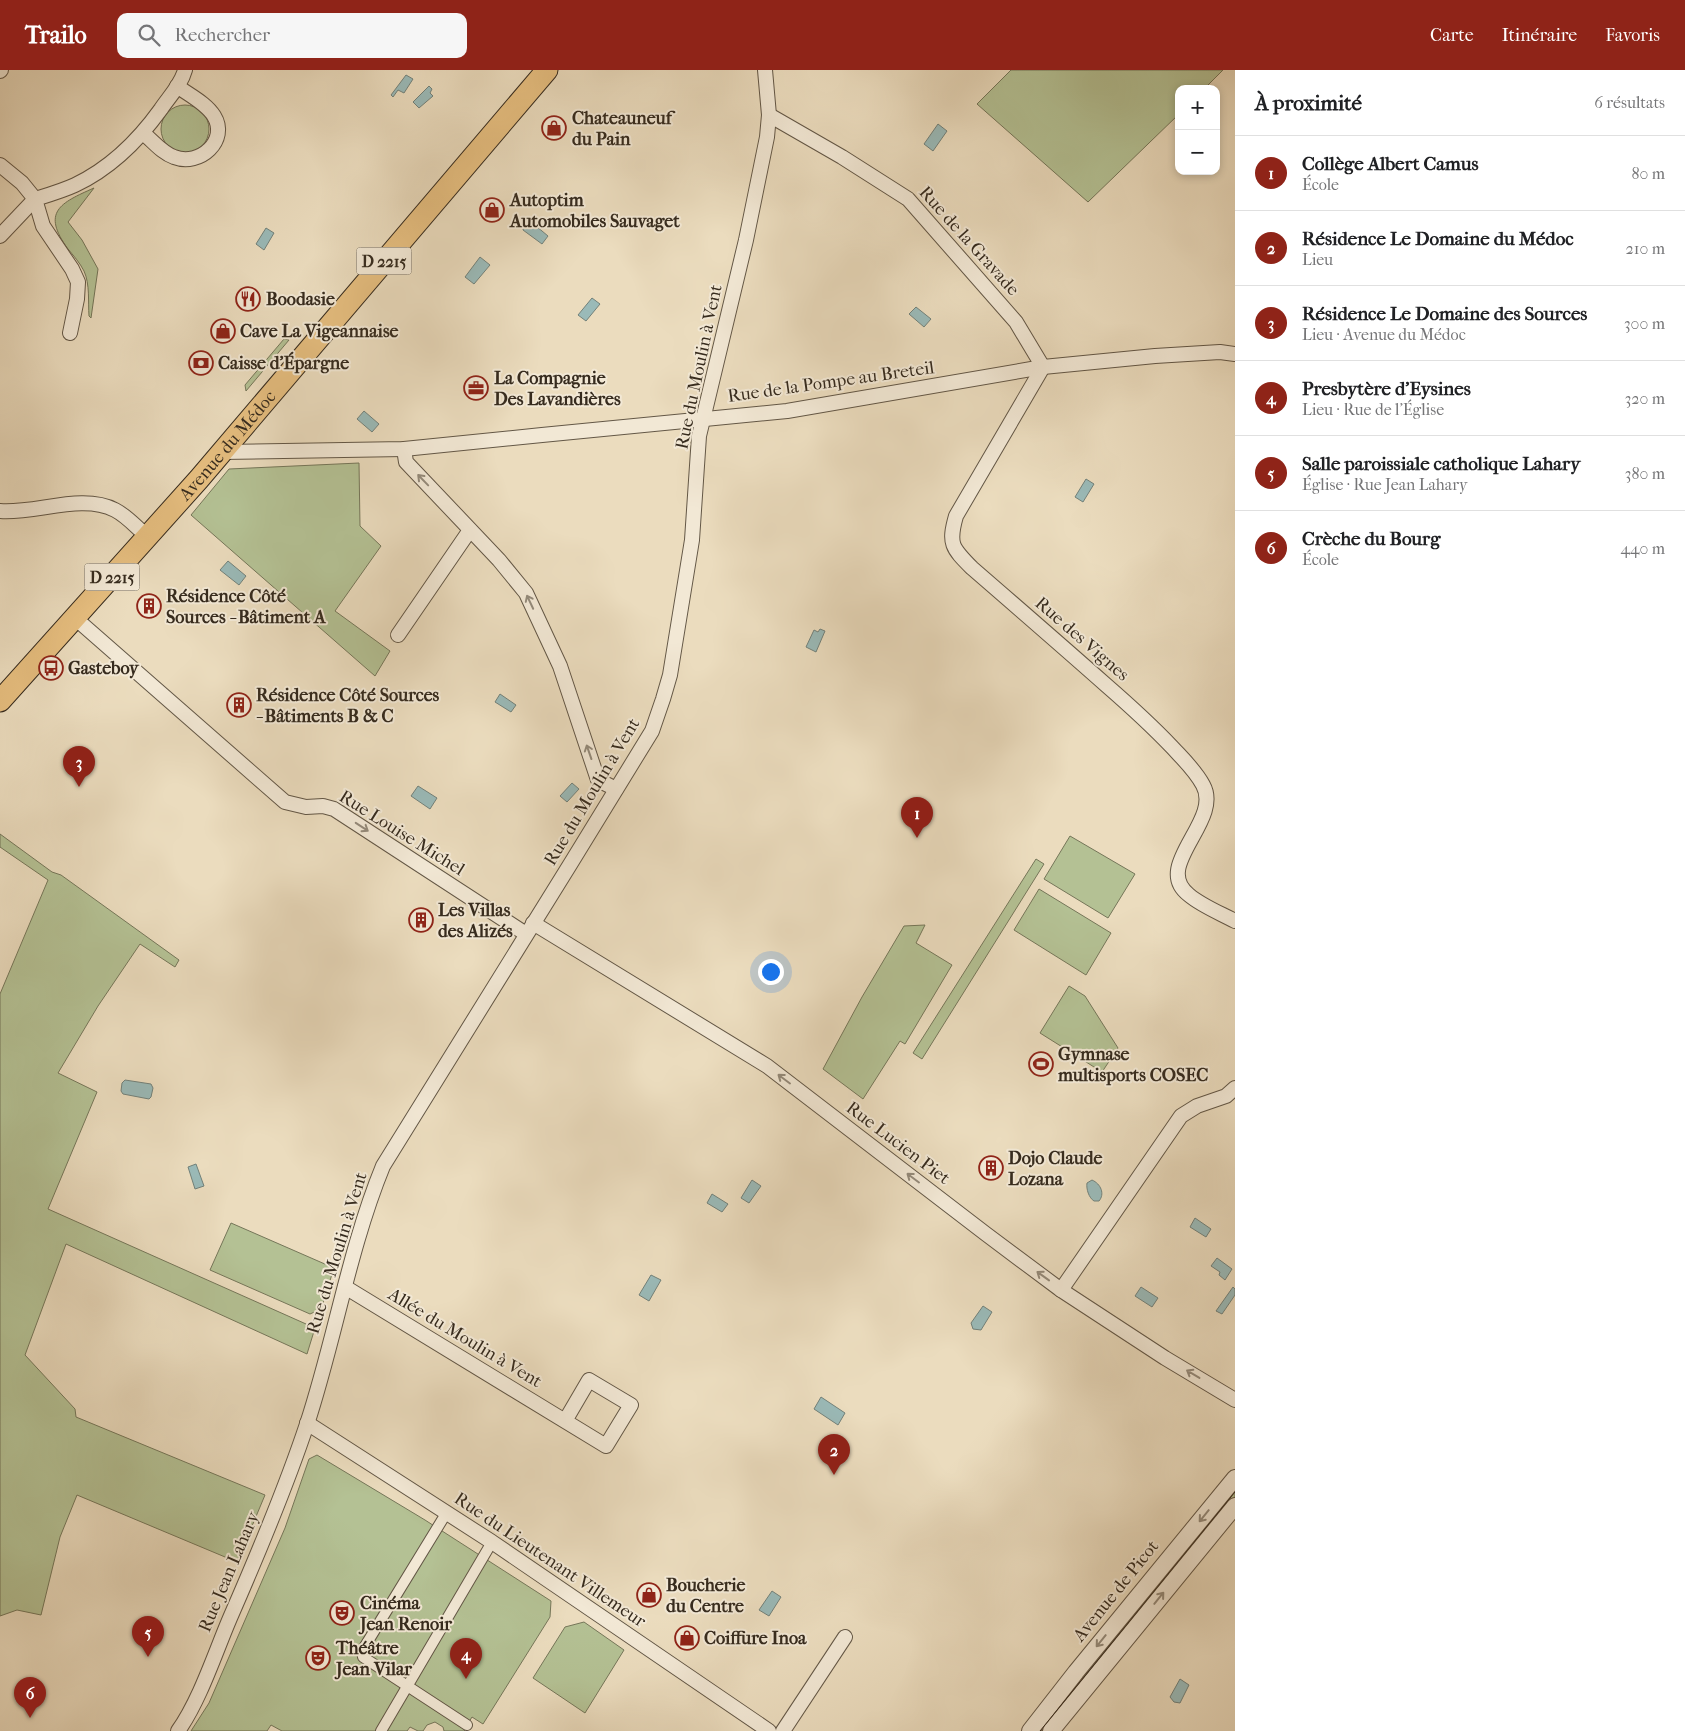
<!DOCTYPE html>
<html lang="fr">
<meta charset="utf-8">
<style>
:root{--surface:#fff;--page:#f6f6f6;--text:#202124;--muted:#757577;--line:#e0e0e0;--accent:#8f2418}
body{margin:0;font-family:"IM FELL French Canon",serif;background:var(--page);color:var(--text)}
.controls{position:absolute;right:15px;top:15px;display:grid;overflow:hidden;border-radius:10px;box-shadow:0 2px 8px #0003}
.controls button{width:45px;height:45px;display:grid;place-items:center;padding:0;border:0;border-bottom:1px solid var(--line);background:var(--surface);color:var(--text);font:25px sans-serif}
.you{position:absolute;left:770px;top:901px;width:18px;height:18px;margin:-12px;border:4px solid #fff;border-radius:50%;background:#1a73e8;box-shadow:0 0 0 8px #1a73e833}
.badge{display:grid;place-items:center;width:32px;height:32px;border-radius:50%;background:var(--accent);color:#fff;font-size:16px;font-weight:700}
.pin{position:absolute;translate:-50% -41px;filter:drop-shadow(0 1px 2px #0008)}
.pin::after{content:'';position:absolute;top:26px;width:18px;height:15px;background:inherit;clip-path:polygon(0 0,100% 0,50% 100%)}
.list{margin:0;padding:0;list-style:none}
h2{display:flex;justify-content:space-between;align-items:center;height:65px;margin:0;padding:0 20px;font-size:21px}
h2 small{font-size:16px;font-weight:400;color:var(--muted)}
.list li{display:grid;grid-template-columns:32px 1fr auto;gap:15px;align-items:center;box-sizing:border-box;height:75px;padding:0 20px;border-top:1px solid var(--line)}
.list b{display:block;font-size:19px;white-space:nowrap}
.list p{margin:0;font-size:16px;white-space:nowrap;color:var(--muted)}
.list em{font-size:16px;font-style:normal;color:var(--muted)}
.icon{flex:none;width:28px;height:28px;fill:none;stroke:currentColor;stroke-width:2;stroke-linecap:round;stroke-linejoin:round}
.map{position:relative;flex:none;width:1235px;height:1661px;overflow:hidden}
header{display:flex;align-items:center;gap:30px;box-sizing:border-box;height:70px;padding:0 25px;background:var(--accent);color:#fff}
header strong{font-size:24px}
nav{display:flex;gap:28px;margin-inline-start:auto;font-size:18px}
.search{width:350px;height:45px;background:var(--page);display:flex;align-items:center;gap:12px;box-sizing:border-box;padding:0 18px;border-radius:10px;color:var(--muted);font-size:19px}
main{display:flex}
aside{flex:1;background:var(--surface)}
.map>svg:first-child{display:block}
</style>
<header>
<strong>Trailo</strong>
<div class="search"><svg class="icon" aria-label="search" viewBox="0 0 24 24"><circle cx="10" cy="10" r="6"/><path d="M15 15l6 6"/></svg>Rechercher</div>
<nav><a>Carte</a><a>Itinéraire</a><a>Favoris</a></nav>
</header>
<main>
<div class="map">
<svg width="1235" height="1661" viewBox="0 0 1235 1661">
<rect width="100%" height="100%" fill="#ebdcbe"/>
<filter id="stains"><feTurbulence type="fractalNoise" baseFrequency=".004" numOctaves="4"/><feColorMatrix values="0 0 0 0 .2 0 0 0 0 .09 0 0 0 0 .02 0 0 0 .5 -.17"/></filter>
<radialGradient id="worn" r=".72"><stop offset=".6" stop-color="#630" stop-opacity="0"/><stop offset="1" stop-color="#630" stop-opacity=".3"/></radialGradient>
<g fill="#b4c194" stroke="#757659">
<polygon points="1011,0 1223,0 1204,19 1179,19 1179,44 1088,132 977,34"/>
<circle cx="185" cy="59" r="24"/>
<path d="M94,118l-26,34 14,18 16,29 -7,49 -2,-2c-1,-14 1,-32 -5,-45 -4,-8 -11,-16 -16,-22 -27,-37 -8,-46 26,-61z"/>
<polygon points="284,269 289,270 246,321 245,315"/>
<polygon points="359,393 360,456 381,476 335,541 390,581 375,606 191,445 229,399"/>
<polygon points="0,764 52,802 61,805 179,890 175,897 140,874 98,936 58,1003 97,1022 48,1139 315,1258 307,1284 66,1174 25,1285 75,1339 76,1347 265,1425 237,1492 77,1425 60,1467 41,1545 17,1540 0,1546 0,924 48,810 0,777"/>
<polygon points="1070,766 1135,804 1108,848 1044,809"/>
<polygon points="1036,789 1044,794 922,989 913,983"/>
<polygon points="1039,819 1111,863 1086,905 1014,860"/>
<polygon points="925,855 916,873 952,895 905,974 900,971 863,1029 823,999 862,927 904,856"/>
<polygon points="1069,916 1085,926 1118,978 1102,1002 1040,963"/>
<polygon points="231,1153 334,1198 321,1239 310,1244 210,1200"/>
<polygon points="317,1385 425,1450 551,1531 550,1547 483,1654 472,1647 464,1660 465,1661 444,1661 443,1657 435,1652 427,1655 423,1661 418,1661 410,1657 407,1661 282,1661 271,1655 267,1661 191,1661 209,1633 285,1458 309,1389"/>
<polygon points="1235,1416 1235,1428 1045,1661 1036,1661"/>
<polygon points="584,1552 624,1580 585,1643 533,1608 565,1557"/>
</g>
<g fill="#9abab8" stroke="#72817a">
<polygon points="406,5 413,9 404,23 398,20 393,27 391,25"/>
<polygon points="429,16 432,19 430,23 433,26 419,38 413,32"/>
<polygon points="938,54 947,61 933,81 924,74"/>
<polygon points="530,151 548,166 542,174 523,160 523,153"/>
<polygon points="266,158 274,163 264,180 256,174"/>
<polygon points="480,187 490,195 474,214 465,207"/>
<polygon points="592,228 600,234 586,251 578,245"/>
<polygon points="916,237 931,249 924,257 909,244"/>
<polygon points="364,341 379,354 372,362 357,349"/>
<polygon points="1086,409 1094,414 1083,432 1075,427"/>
<polygon points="228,491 246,506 239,515 220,500"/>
<polygon points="820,559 825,561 816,582 806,577 814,560 818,562"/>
<polygon points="500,624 516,635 511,642 495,632"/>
<polygon points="572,713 579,719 567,732 560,726"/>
<polygon points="418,716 437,728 430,739 411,726"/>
<polygon points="125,1010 151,1014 153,1018 151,1027 149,1029 123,1024 121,1021 122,1013"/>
<polygon points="196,1094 204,1116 195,1119 188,1097"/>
<polygon points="752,1110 761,1116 749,1133 741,1128"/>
<path d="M1092,1110c9,4 13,14 7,21h-5c-5,-3 -8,-12 -7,-18z"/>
<polygon points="712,1124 728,1134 722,1142 707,1133"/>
<polygon points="1195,1148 1211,1159 1206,1167 1190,1157"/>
<polygon points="1217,1188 1232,1199 1225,1210 1219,1205 1220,1202 1211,1196"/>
<polygon points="651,1205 661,1210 649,1231 639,1225"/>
<polygon points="1141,1217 1158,1228 1152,1237 1135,1226"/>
<polygon points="1233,1217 1235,1219 1235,1225 1222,1244 1216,1241"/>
<polygon points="983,1236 992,1242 981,1260 973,1259 971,1253"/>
<polygon points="821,1327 845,1343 838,1355 814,1339"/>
<polygon points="772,1521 781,1527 769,1546 759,1540"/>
<polygon points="1180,1609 1189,1615 1180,1633 1174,1632 1170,1627"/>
</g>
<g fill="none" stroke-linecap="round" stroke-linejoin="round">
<g stroke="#635746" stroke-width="12">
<g id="pedestrian">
<polyline points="447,1442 362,1581 363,1587 467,1655"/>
<polyline points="381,1661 492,1472"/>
</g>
</g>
<g stroke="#635746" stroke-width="16">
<g id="minor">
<polyline points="0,1 1,0"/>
<path d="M769,45l73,42 66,42 108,123 27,45 -87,149c-8,28 -4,32 16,52 45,39 90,78 134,117 23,20 45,40 66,62 11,12 23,23 31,38 20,36 -52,81 -14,110 13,11 31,18 46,26"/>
<path d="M143,63c10,8 19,20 31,24 26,10 55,-17 40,-41 -8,-13 -25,-21 -37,-30"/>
<polyline points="0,95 22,113 35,129 0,166"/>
<path d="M70,263l7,-34 1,-17 -6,-13 -29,-43 -8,-27c13,-4 27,-8 40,-14 36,-17 63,-44 86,-76 8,-12 20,-24 24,-39"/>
<polyline points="404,379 406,392 499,490 526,523 560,596 598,710 616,719"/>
<polyline points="222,382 404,379 542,365 787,341 1043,297 1155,286 1220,282 1235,284"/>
<path d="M0,441c36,3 82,-18 115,-1 12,6 22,18 33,27"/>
<polyline points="75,548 285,732 306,737 323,736 334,739 526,864"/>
<polyline points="398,565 470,460"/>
<polyline points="533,853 767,996 986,1164 1061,1220 1165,1288 1235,1330"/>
<polyline points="345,1217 606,1376 631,1335 589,1310 565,1351"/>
<polyline points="1061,1220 1181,1046 1197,1036 1226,1026 1235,1018"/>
<polyline points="307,1353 492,1472 769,1661"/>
<path d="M178,1661c22,-31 37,-78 52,-113 28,-64 55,-128 77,-194 28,-85 42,-175 76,-258l188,-303 81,-132 11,-32 7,-24 22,-135 7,-104 47,-196 21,-103 2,-22 -4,-45"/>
<polyline points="783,1661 845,1567"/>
</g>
</g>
<g stroke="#635746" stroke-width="18">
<g id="tertiary">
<polyline points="1030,1661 1076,1602 1235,1408"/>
<polyline points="1051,1661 1235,1436"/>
</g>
</g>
<g stroke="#362b1e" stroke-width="23">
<g id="primary">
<path id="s1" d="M0,631l199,-222 348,-409"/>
</g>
</g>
<use href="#pedestrian" stroke="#f2e8d5" stroke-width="10"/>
<use href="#minor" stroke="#f2e8d5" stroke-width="14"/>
<use href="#tertiary" stroke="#f2e8d5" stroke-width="16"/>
<use href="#primary" stroke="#e6be7f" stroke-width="21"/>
<polyline stroke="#362b1e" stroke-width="1" points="1040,1661 1235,1422"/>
</g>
<defs><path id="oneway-shaft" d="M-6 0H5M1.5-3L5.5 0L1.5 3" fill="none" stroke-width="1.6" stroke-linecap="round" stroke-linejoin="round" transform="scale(1.25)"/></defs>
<g stroke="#948a7a">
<use href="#oneway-shaft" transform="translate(423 410) rotate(-134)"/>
<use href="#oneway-shaft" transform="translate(530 532) rotate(-115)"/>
<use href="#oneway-shaft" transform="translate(589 682) rotate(-109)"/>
<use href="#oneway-shaft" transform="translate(362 757) rotate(33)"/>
<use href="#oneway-shaft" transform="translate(784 1009) rotate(-143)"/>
<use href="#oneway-shaft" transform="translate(913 1108) rotate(-143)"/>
<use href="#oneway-shaft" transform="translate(1043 1206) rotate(-144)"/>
<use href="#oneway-shaft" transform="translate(1193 1304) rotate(-149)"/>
<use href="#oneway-shaft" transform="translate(1204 1446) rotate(129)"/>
<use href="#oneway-shaft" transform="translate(1159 1528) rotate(-51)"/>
<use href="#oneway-shaft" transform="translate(1101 1571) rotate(129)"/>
</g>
<defs>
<g id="shop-ring" transform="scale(1.25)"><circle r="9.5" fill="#f2e8d5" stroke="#8f2418" stroke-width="1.5"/><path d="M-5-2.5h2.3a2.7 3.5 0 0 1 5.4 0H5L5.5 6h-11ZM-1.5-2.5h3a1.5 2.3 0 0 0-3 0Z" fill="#8f2418"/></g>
<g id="restaurant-ring" transform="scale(1.25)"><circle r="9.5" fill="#f2e8d5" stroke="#8f2418" stroke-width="1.5"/><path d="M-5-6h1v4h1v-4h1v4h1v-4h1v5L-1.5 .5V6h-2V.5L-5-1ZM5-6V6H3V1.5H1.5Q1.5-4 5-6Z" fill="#8f2418"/></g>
<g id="bank-ring" transform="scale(1.25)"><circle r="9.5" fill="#f2e8d5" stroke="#8f2418" stroke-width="1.5"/><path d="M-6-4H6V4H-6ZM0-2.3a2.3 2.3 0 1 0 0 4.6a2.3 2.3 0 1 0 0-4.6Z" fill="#8f2418"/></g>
<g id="office-ring" transform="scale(1.25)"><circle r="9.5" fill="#f2e8d5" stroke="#8f2418" stroke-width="1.5"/><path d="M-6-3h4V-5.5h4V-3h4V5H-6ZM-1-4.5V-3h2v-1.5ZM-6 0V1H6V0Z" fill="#8f2418"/></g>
<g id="building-ring" transform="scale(1.25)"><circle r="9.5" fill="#f2e8d5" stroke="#8f2418" stroke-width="1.5"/><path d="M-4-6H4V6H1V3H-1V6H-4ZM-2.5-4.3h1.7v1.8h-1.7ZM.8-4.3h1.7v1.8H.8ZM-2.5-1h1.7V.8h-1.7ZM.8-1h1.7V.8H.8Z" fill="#8f2418"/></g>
<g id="bus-ring" transform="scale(1.25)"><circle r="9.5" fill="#f2e8d5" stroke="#8f2418" stroke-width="1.5"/><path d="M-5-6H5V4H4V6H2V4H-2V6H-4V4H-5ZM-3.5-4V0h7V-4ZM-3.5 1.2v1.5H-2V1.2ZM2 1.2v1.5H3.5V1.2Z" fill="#8f2418"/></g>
<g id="stadium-ring" transform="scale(1.25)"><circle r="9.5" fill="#f2e8d5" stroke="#8f2418" stroke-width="1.5"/><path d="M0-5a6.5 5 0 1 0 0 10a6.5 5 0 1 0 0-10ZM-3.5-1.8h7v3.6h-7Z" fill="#8f2418"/></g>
<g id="theatre-ring" transform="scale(1.25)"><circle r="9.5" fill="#f2e8d5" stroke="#8f2418" stroke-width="1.5"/><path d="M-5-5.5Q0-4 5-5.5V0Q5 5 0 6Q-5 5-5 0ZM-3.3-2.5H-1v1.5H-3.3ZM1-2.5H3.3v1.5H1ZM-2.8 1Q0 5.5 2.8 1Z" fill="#8f2418"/></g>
</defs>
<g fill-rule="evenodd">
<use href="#shop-ring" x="554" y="58"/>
<use href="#shop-ring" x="492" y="140"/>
<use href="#restaurant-ring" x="248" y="229"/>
<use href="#shop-ring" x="223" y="261"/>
<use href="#bank-ring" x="201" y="293"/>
<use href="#office-ring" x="476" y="318"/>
<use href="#building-ring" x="149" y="536"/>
<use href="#bus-ring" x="51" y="598"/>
<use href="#building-ring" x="239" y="635"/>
<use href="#building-ring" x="421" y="850"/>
<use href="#stadium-ring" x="1041" y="994"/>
<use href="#building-ring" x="991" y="1098"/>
<use href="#shop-ring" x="649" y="1525"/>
<use href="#theatre-ring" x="342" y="1543"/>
<use href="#shop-ring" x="687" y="1568"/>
<use href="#theatre-ring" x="318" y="1588"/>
</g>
<g text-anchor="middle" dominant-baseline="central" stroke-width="4" stroke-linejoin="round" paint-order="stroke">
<g fill="#f2e8d5" stroke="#6e6455" stroke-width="1">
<rect x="356.5" y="177.5" width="55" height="27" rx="4"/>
<rect x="84.5" y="493.5" width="55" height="27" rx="4"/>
</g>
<g font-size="16" font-weight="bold" fill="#362b1e">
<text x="384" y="191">D 2215</text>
<text x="112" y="507">D 2215</text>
</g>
<g font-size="18" font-weight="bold" fill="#362b1e" stroke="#f2e8d5" text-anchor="start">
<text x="572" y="48">Chateauneuf<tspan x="572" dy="21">du Pain</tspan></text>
<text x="510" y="130">Autoptim<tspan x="510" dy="21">Automobiles Sauvaget</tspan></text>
<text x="266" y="229">Boodasie</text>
<text x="240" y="261">Cave La Vigeannaise</text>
<text x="218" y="293">Caisse d'Épargne</text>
<text x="494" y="308">La Compagnie<tspan x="494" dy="21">Des Lavandières</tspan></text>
<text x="166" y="526">Résidence Côté<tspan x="166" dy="21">Sources - Bâtiment A</tspan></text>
<text x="68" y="598">Gasteboy</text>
<text x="256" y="625">Résidence Côté Sources<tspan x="256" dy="21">- Bâtiments B &amp; C</tspan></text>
<text x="438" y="840">Les Villas<tspan x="438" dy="21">des Alizés</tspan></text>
<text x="1058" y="984">Gymnase<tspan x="1058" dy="21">multisports COSEC</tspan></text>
<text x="1008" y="1088">Dojo Claude<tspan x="1008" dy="21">Lozana</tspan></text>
<text x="666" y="1515">Boucherie<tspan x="666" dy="21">du Centre</tspan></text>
<text x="360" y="1533">Cinéma<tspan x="360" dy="21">Jean Renoir</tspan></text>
<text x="704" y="1568">Coiffure Inoa</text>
<text x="336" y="1578">Théâtre<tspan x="336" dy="21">Jean Vilar</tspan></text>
</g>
<g font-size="18" fill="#362b1e" stroke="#f2e8d5">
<text transform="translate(969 171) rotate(48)">Rue de la Gravade</text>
<text transform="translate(699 297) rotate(-78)">Rue du Moulin à Vent</text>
<text transform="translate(831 312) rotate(-8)">Rue de la Pompe au Breteil</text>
<text stroke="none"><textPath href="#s1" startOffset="342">Avenue du Médoc</textPath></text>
<text transform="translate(1082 569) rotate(41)">Rue des Vignes</text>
<text transform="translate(592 722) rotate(-59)">Rue du Moulin à Vent</text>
<text transform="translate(402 763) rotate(32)">Rue Louise Michel</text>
<text transform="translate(898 1073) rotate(37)">Rue Lucien Piet</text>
<text transform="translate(337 1183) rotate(-73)">Rue du Moulin à Vent</text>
<text transform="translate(465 1268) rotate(31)">Allée du Moulin à Vent</text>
<text transform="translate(550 1490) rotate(34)">Rue du Lieutenant Villemeur</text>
<text transform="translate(229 1502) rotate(-67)">Rue Jean Lahary</text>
<text transform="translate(1116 1521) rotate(-51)">Avenue de Picot</text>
</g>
</g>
<rect width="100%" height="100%" filter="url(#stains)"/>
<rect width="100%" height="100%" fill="url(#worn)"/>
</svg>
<div class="controls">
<button>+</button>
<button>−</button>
</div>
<div class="you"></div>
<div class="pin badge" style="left:917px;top:768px">1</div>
<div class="pin badge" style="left:834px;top:1405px">2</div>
<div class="pin badge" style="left:79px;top:717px">3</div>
<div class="pin badge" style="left:466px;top:1609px">4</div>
<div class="pin badge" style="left:148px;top:1587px">5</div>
<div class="pin badge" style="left:30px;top:1648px">6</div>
</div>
<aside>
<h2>À proximité<small>6 résultats</small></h2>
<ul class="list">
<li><span class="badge">1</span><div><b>Collège Albert Camus</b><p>École</p></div><em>80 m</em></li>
<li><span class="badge">2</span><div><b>Résidence Le Domaine du Médoc</b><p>Lieu</p></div><em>210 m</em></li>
<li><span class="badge">3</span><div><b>Résidence Le Domaine des Sources</b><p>Lieu · Avenue du Médoc</p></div><em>300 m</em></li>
<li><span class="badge">4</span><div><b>Presbytère d'Eysines</b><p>Lieu · Rue de l'Église</p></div><em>320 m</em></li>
<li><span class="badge">5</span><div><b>Salle paroissiale catholique Lahary</b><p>Église · Rue Jean Lahary</p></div><em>380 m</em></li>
<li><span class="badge">6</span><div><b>Crèche du Bourg</b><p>École</p></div><em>440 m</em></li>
</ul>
</aside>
</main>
